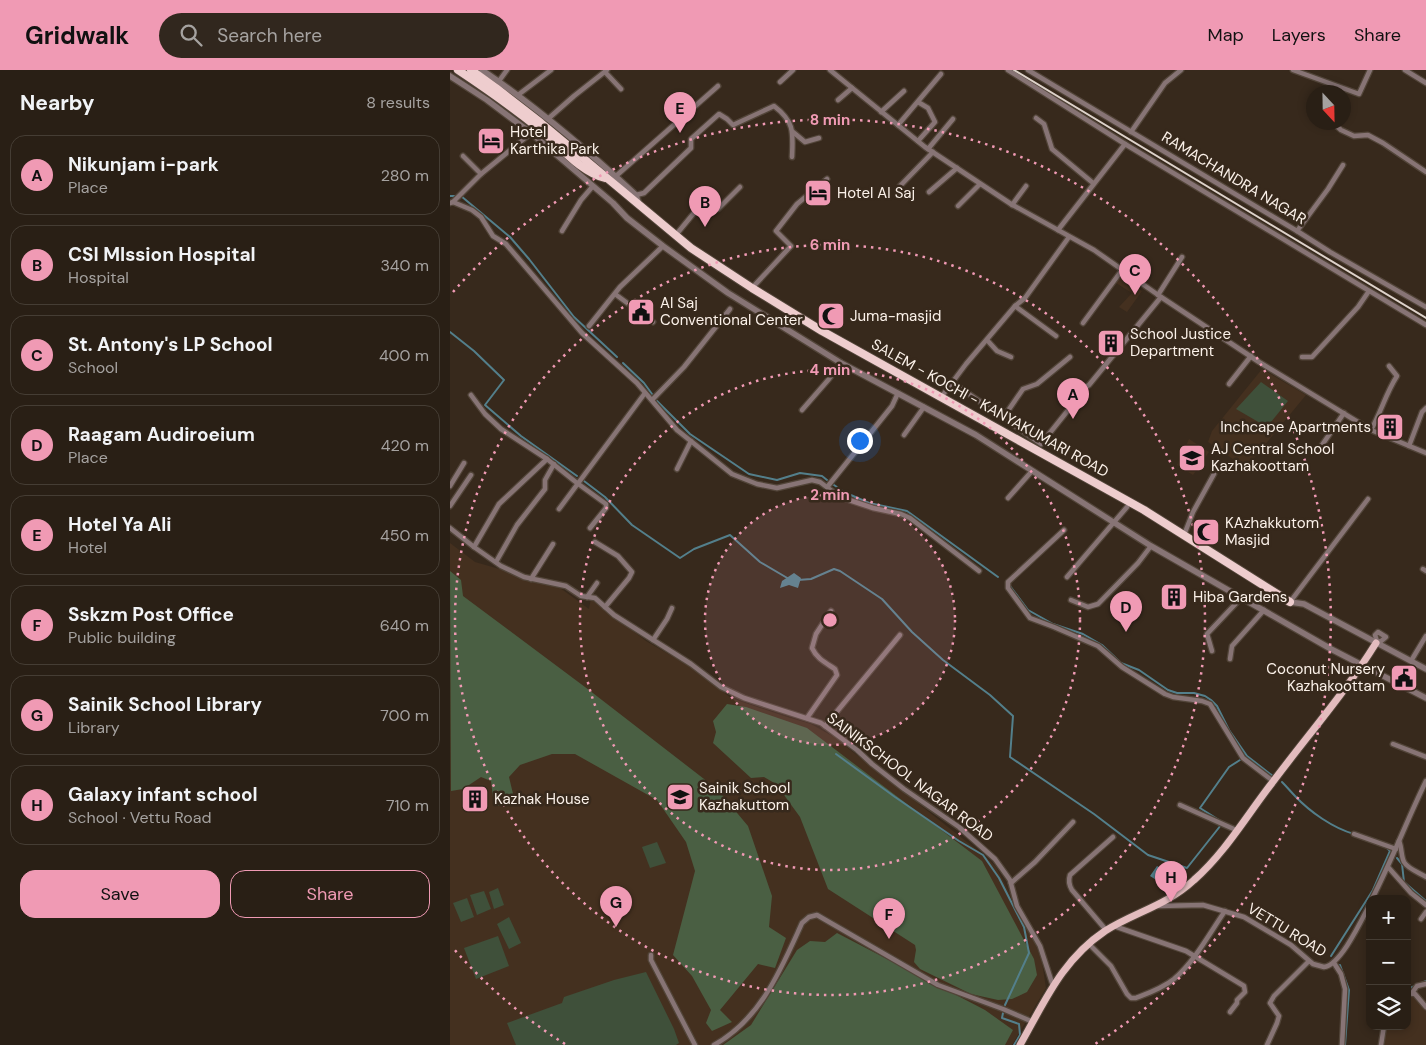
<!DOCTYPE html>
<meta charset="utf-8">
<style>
:root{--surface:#291f15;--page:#31271e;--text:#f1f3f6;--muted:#a5a2a0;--line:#453d34;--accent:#f09ab4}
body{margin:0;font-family:"DM Sans",sans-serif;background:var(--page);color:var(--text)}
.controls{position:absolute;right:15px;bottom:15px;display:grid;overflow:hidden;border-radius:10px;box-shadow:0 2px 8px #0003}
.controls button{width:45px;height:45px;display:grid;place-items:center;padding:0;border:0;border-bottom:1px solid var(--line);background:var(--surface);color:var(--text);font:25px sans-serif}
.compass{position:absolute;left:856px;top:15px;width:45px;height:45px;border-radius:50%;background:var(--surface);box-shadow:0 2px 8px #0003;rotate:158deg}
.you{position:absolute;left:409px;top:370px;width:18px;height:18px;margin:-12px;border:4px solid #fff;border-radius:50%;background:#1a73e8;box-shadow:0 0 0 8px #1a73e833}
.badge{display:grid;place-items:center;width:32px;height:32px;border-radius:50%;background:var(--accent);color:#111;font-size:16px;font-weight:700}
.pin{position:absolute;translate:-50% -41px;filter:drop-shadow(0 1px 2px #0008)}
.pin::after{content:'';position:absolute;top:26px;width:18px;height:15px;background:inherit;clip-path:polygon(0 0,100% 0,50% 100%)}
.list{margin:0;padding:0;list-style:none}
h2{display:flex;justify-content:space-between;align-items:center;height:65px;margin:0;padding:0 20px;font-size:21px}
h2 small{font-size:16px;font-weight:400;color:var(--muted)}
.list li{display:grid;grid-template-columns:32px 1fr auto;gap:15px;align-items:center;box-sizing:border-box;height:80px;margin:0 10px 10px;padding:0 10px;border:1px solid var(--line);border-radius:15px}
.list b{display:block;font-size:19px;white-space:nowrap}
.list p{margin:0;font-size:16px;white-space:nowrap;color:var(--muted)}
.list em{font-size:16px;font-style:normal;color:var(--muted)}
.actions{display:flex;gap:10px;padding:15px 20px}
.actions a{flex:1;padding:11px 0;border:1px solid var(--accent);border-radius:15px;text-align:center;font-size:18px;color:var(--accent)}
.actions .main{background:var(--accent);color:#111}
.icon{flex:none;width:28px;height:28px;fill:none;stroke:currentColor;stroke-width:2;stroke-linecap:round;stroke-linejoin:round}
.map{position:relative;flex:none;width:976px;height:975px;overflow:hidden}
header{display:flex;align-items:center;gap:30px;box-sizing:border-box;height:70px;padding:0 25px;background:var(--accent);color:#111}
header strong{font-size:24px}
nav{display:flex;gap:28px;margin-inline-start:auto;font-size:18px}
.search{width:350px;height:45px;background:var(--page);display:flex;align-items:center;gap:12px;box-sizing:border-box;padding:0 18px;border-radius:28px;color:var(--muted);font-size:19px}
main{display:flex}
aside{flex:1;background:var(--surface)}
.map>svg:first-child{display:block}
</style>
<header>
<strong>Gridwalk</strong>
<div class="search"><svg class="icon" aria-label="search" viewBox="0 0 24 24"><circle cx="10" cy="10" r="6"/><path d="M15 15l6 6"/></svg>Search here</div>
<nav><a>Map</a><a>Layers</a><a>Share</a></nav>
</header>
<main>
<aside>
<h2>Nearby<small>8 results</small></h2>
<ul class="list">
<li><span class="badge">A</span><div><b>Nikunjam i-park</b><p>Place</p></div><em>280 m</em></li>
<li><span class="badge">B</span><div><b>CSI MIssion Hospital</b><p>Hospital</p></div><em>340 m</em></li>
<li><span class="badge">C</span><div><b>St. Antony's LP School</b><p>School</p></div><em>400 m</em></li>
<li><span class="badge">D</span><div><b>Raagam Audiroeium</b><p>Place</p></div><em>420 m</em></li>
<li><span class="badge">E</span><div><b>Hotel Ya Ali</b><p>Hotel</p></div><em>450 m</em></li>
<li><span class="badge">F</span><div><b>Sskzm Post Office</b><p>Public building</p></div><em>640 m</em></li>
<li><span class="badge">G</span><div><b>Sainik School Library</b><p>Library</p></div><em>700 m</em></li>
<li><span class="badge">H</span><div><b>Galaxy infant school</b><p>School · Vettu Road</p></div><em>710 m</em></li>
</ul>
<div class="actions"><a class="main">Save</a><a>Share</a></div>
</aside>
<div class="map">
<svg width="976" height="975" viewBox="0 0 976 975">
<rect width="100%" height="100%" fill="#37291c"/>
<g fill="#44301f">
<polygon points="670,206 692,221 677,242 669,237 682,223 666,213"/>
<polygon points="812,299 856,325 796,398 758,372 762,361"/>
<polygon points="739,369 759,382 743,405 727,395"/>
<polygon points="0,473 25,492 106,515 139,539 141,528 196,571 241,597 281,628 334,646 361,654 384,667 536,787 546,797 560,824 562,836 584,870 592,892 596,918 562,975 0,975"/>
<polygon points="957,925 962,926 976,938 976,975 935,975 935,960 937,956 957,956"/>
</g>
<g fill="#3f503a">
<polygon points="811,312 838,331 817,357 786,339"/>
<polygon points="207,772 216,793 200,798 192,777"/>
<polygon points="48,818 54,835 44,839 39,822"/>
<polygon points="34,821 41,839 27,845 20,825"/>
<polygon points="17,828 24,847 11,852 3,833"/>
<polygon points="59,847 71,873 59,879 47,854"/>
<polygon points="48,866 59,896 26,909 14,878"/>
<polygon points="196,902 224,959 229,973 226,975 66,975 57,953 112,933 114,927 164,910"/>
</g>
<g fill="#4a5f43">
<polygon points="0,501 11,510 13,526 139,620 267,719 298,756 322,826 319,857 336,868 325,898 308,894 270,940 282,952 262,961 256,953 261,940 242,906 223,885 245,801 236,772 207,730 125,684 102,684 70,695 59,707 64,728 51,736 44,736 41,711 31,707 13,719 1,721"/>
<polygon points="277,634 296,637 357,658 532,791 584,889 587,905 577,922 562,929 548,930 521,924 470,899 464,892 466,880 465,875 378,819 350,747 326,714 314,707 301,708 263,673 266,662 263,651"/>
<polygon points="387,863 535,940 563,960 555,975 273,975 301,955 347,880 360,871 375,872"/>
</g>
<g fill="#537f8b">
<polygon points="344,503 351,508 348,518 339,515 330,518 332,511"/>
<polygon points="707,796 730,809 722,820 700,806"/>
</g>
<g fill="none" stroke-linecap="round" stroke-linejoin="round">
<g stroke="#537f8b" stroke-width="2">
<polyline points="0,126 7,126"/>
<polyline points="11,126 60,167 79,189 124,247 167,287"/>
<polyline points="0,262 24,281 54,310 35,335 71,366 127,406"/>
<polyline points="173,293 194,313 202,324"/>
<polyline points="207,331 240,364 299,404 327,410 350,403 372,406 377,410"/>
<polyline points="134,411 155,427 182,455 230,488 244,479 280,465 310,492 339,509"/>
<polyline points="384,415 394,422 419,433 457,441 548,507"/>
<polyline points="348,510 361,509 384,499 390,501 432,529 462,562 493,590 540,625 563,646 560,687 644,744 698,785 737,798 771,755"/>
<polyline points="560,516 578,540 603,554 633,564 652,575 671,593 689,600 718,620 727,623 744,623 755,626 761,630 767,636 779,660 797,686 824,707"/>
<polyline points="386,684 445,727 509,771 533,785 549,808 574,857 579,883 555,935"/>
<path d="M832,712c5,5 9,10 13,14 15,16 38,32 59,38"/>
<polyline points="769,750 750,738 779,697 790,690"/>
<polyline points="947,788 952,794 954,812 976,831"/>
<polyline points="881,886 923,820 940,781 936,777"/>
<polyline points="890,895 899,920 895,975"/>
<polyline points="958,919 976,911"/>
<polyline points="553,943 552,948 569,954 570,965 564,975"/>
</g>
<g stroke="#524539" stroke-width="7">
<g id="minor">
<polyline points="380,0 475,77 561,134 644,180 711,227 809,292 921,360 976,383"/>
<polyline points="558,0 675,74"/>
<polyline points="578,0 847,161 880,182 976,237"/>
<polyline points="843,0 909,24 920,0"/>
<polyline points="955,0 976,13"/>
<polyline points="155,2 171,19"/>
<polyline points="49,11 57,0"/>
<polyline points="330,12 343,0"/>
<polyline points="68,25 101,0"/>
<polyline points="388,30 402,18"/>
<polyline points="468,32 478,38 485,52 468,71"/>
<polyline points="431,42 454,21"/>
<polyline points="99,48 124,26 157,0"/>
<polyline points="586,48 594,54 602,79 643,113"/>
<polyline points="882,52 891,60 904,66 918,65 933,73 976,102"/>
<polyline points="448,55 491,4"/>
<polyline points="343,62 355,72 369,68"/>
<polyline points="681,62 715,13 731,0"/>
<polyline points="478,79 503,49"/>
<polyline points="13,86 31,104"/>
<polyline points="166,106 268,16"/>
<polyline points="450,116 483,82"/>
<polyline points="479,122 507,98"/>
<path d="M186,125l8,-2 47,-45v-9l28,-25 8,5 6,6 41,-19c21,16 19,27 18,51"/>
<polyline points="3,132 31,104 81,63"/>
<polyline points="0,133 3,132 22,140 31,147 43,166 56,174 132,263 187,313 227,360 282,404 307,414 327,418 362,410 370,412 390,427 423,438 451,444 460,448 529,501"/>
<polyline points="562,135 576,116"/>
<polyline points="508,136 530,114"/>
<polyline points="608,160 675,74 976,255"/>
<polyline points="112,161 131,130 143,116"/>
<polyline points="847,161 878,119 893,95"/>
<polyline points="225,166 253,132 261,135 264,139 268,139 290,117"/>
<polyline points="302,218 341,176 326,161 347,134 377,109"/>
<polyline points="165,224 203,252"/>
<polyline points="708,225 732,187"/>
<polyline points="565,236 606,266"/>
<polyline points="633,253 672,200"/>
<polyline points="139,256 170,217 213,176"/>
<polyline points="537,270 547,281 561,287"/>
<polyline points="852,287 862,287 908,237 919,221"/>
<polyline points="503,313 591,374 619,339"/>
<polyline points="779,314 801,286"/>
<polyline points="21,325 35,344 51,359 97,389 127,413 156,434 156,438 140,458"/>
<polyline points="623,325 639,315 711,227"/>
<polyline points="492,326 516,294 565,236 575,228 619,167"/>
<polyline points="202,330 234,297 280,239"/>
<polyline points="352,340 379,309 391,293"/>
<polyline points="553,348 573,319 587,314 620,287"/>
<path d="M921,360c10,-18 15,-37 26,-54l-8,-10"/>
<polyline points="454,365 474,337"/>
<polyline points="959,376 972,342 976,338"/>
<polyline points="870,378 894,343"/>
<polyline points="227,399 241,371"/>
<polyline points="0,416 14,393"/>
<polyline points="378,416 442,336 448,323"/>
<polyline points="558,428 582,401"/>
<polyline points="0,436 21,405"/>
<polyline points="109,439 195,323"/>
<polyline points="0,458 24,477 51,496 74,507 116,516 131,526 145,528 164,545 241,594 271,617 294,628 371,653 407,680 422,694 454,719 509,757 545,789 560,810 567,836 590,876 603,916"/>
<polyline points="614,460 558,512 558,518 580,548 604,557 648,576 672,597 715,624 723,627 752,631 760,634 793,688 823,711"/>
<polyline points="734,465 743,442 764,404"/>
<polyline points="145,472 168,486 182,502 179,508 155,537"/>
<polyline points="24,477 49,434 97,389"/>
<polyline points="46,492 67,455 95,419 95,410 104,394"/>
<polyline points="973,499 976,501"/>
<polyline points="617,507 677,437"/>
<polyline points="81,509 103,474"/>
<polyline points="137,527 147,513"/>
<polyline points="621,530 638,537 648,534 688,493 701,476"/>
<polyline points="840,532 918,429"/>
<polyline points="203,570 217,549 222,538"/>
<polyline points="926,573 927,571 930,572 936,567 928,562 925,565 927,571"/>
<polyline points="762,581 757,564 792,527"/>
<polyline points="780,589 782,576 814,540"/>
<polyline points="961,591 976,566"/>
<path d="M357,648l30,-43 -2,-6c-9,-6 -18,-10 -23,-21l4,-14 15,-23"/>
<polyline points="375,656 450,565"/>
<polyline points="943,674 976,687"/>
<polyline points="730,735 786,760"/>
<polyline points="904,764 946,779"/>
<path d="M949,771c3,7 2,15 5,21 4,7 16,11 22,15"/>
<polyline points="938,797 961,823 976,835"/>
<polyline points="561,813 585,792 623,752"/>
<path d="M922,829c20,-39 35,-79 54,-118"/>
<path d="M708,836l45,-1 41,12 47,28 22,19 11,3c17,-2 38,-48 46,-63"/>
<polyline points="971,849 976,842"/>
<polyline points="664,856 736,881 794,916 795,922 787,930 787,933 780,942"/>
<path d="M656,860l-34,-40c-3,-5 -4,-9 -2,-15l43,-38"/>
<path d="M638,873l23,23 16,28 4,4h5c13,-5 27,-10 38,-19 21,-18 35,-45 51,-68"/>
<polyline points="201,885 201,890 245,975"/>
<polyline points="884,893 891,904 895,919 892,975"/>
<polyline points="957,923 965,924 976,937"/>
<polyline points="962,923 967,916 976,914"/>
<path d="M264,975c47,-26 67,-76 88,-122l7,-6 8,-2 121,70 65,24 30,13"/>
<polyline points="817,975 827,953 829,946 820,933 824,926 859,891"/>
<polyline points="931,975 934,956"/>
</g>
</g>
<g stroke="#524539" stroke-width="8">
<g id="tertiary">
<path d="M32,0c55,37 105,80 154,125l3,10"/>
<polyline points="0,6 37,30 81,63 163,133 177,148 213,176 278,223 391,293 526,365 701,476 881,579 976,628"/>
<polyline points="840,532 854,534 976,599"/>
</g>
</g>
<g stroke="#524539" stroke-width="9">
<path id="primary" d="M570,975c25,-44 42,-85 85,-114 30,-19 61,-25 89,-51 31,-27 53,-65 78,-97 35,-47 73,-90 104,-140"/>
</g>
<g stroke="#524539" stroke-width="10">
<g id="trunk">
<path d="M8,0c27,18 54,37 79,57 22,17 41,44 68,51"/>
<polyline points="21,0 46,18 91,53 241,178 302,218 372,261 694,440 840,532"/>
</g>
</g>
<use href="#minor" stroke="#877475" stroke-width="4.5"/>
<use href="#tertiary" stroke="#877475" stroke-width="5.5"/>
<use href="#primary" stroke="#e3bcbe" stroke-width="7"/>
<use href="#trunk" stroke="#eecdce" stroke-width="8"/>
<polyline stroke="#ddd2ca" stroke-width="2" points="564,0 976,248"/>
</g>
<circle cx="380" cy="550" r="125" fill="#f09ab4" fill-opacity=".12"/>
<g fill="none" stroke="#f09ab4" stroke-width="2.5" stroke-dasharray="2.5 5">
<circle cx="380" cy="550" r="125"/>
<circle cx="380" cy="550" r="250"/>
<circle cx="380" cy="550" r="375"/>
<path d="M115 974A500 500 0 0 1 3 878M3 222A500 500 0 1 1 645 974"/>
</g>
<defs>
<g id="hotel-square" transform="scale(1.4375)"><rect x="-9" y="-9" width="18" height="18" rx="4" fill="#f09ab4" stroke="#37291c"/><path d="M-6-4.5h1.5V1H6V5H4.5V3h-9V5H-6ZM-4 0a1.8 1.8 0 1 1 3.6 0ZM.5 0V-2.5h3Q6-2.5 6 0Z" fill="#111"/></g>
<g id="civic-square" transform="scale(1.4375)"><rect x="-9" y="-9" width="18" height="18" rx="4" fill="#f09ab4" stroke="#37291c"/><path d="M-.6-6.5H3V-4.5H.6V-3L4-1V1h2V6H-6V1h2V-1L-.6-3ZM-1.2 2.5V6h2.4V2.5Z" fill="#111"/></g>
<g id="mosque-square" transform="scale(1.4375)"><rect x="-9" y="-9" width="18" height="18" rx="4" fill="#f09ab4" stroke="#37291c"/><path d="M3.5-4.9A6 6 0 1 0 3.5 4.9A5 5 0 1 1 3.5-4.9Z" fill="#111"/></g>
<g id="building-square" transform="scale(1.4375)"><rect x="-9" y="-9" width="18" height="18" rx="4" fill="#f09ab4" stroke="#37291c"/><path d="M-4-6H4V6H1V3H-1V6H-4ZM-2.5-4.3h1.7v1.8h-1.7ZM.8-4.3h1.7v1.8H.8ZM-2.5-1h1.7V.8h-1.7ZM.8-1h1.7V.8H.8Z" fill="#111"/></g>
<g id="school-square" transform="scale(1.4375)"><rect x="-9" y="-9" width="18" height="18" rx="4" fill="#f09ab4" stroke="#37291c"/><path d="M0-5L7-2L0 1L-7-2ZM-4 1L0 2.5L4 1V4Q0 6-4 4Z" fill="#111"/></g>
</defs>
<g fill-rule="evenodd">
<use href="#hotel-square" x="41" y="71"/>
<use href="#hotel-square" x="368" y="123"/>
<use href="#civic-square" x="191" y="242"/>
<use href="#mosque-square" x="381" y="246"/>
<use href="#building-square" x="661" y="273"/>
<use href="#building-square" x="940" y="357"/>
<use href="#school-square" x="742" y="388"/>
<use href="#mosque-square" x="756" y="462"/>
<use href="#building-square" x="724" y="527"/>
<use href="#civic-square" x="954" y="608"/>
<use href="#school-square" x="230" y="727"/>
<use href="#building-square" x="25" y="729"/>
</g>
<g text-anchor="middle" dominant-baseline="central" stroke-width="5" stroke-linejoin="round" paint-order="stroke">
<g font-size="15" fill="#fbf1e9" stroke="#37291c" text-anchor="start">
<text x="60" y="62">Hotel<tspan x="60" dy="17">Karthika Park</tspan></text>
<text x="387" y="123">Hotel Al Saj</text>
<text x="210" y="233">Al Saj<tspan x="210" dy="17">Conventional Center</tspan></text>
<text x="400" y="246">Juma-masjid</text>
<text x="680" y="264">School Justice<tspan x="680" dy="17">Department</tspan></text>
<text x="921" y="357" text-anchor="end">Inchcape Apartments</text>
<text x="761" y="379">AJ Central School<tspan x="761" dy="17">Kazhakoottam</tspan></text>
<text x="775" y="453">KAzhakkutom<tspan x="775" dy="17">Masjid</tspan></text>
<text x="743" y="527">Hiba Gardens</text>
<text x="935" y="599" text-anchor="end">Coconut Nursery<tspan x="935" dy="17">Kazhakoottam</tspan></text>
<text x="249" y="718">Sainik School<tspan x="249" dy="17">Kazhakuttom</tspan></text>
<text x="44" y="729">Kazhak House</text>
</g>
<g font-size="15" fill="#fbf1e9" stroke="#37291c">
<text transform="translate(784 108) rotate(31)">RAMACHANDRA NAGAR</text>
<text transform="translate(540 338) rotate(29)">SALEM - KOCHI - KANYAKUMARI ROAD</text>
<text transform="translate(460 707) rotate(37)">SAINIKSCHOOL NAGAR ROAD</text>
<text transform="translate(837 860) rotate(31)">VETTU ROAD</text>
</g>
</g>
<circle cx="380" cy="550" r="8" fill="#f09ab4" stroke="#37291c" stroke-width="2.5"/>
<g font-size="15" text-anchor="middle" font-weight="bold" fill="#f09ab4" stroke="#37291c" stroke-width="5" stroke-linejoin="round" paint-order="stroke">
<text x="380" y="55">8 min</text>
<text x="380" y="180">6 min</text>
<text x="380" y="305">4 min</text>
<text x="380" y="430">2 min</text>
</g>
</svg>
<div class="controls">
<button>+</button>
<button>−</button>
<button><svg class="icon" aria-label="layers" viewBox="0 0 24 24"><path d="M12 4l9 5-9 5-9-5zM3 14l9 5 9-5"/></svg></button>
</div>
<svg class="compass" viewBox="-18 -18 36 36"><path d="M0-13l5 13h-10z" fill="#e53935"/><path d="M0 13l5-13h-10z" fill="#a5a2a0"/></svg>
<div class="you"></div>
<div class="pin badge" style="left:623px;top:349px">A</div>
<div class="pin badge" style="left:255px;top:157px">B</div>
<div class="pin badge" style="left:685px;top:225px">C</div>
<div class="pin badge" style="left:676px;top:562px">D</div>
<div class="pin badge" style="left:230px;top:63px">E</div>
<div class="pin badge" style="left:439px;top:869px">F</div>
<div class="pin badge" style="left:166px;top:857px">G</div>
<div class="pin badge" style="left:721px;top:832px">H</div>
</div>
</main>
